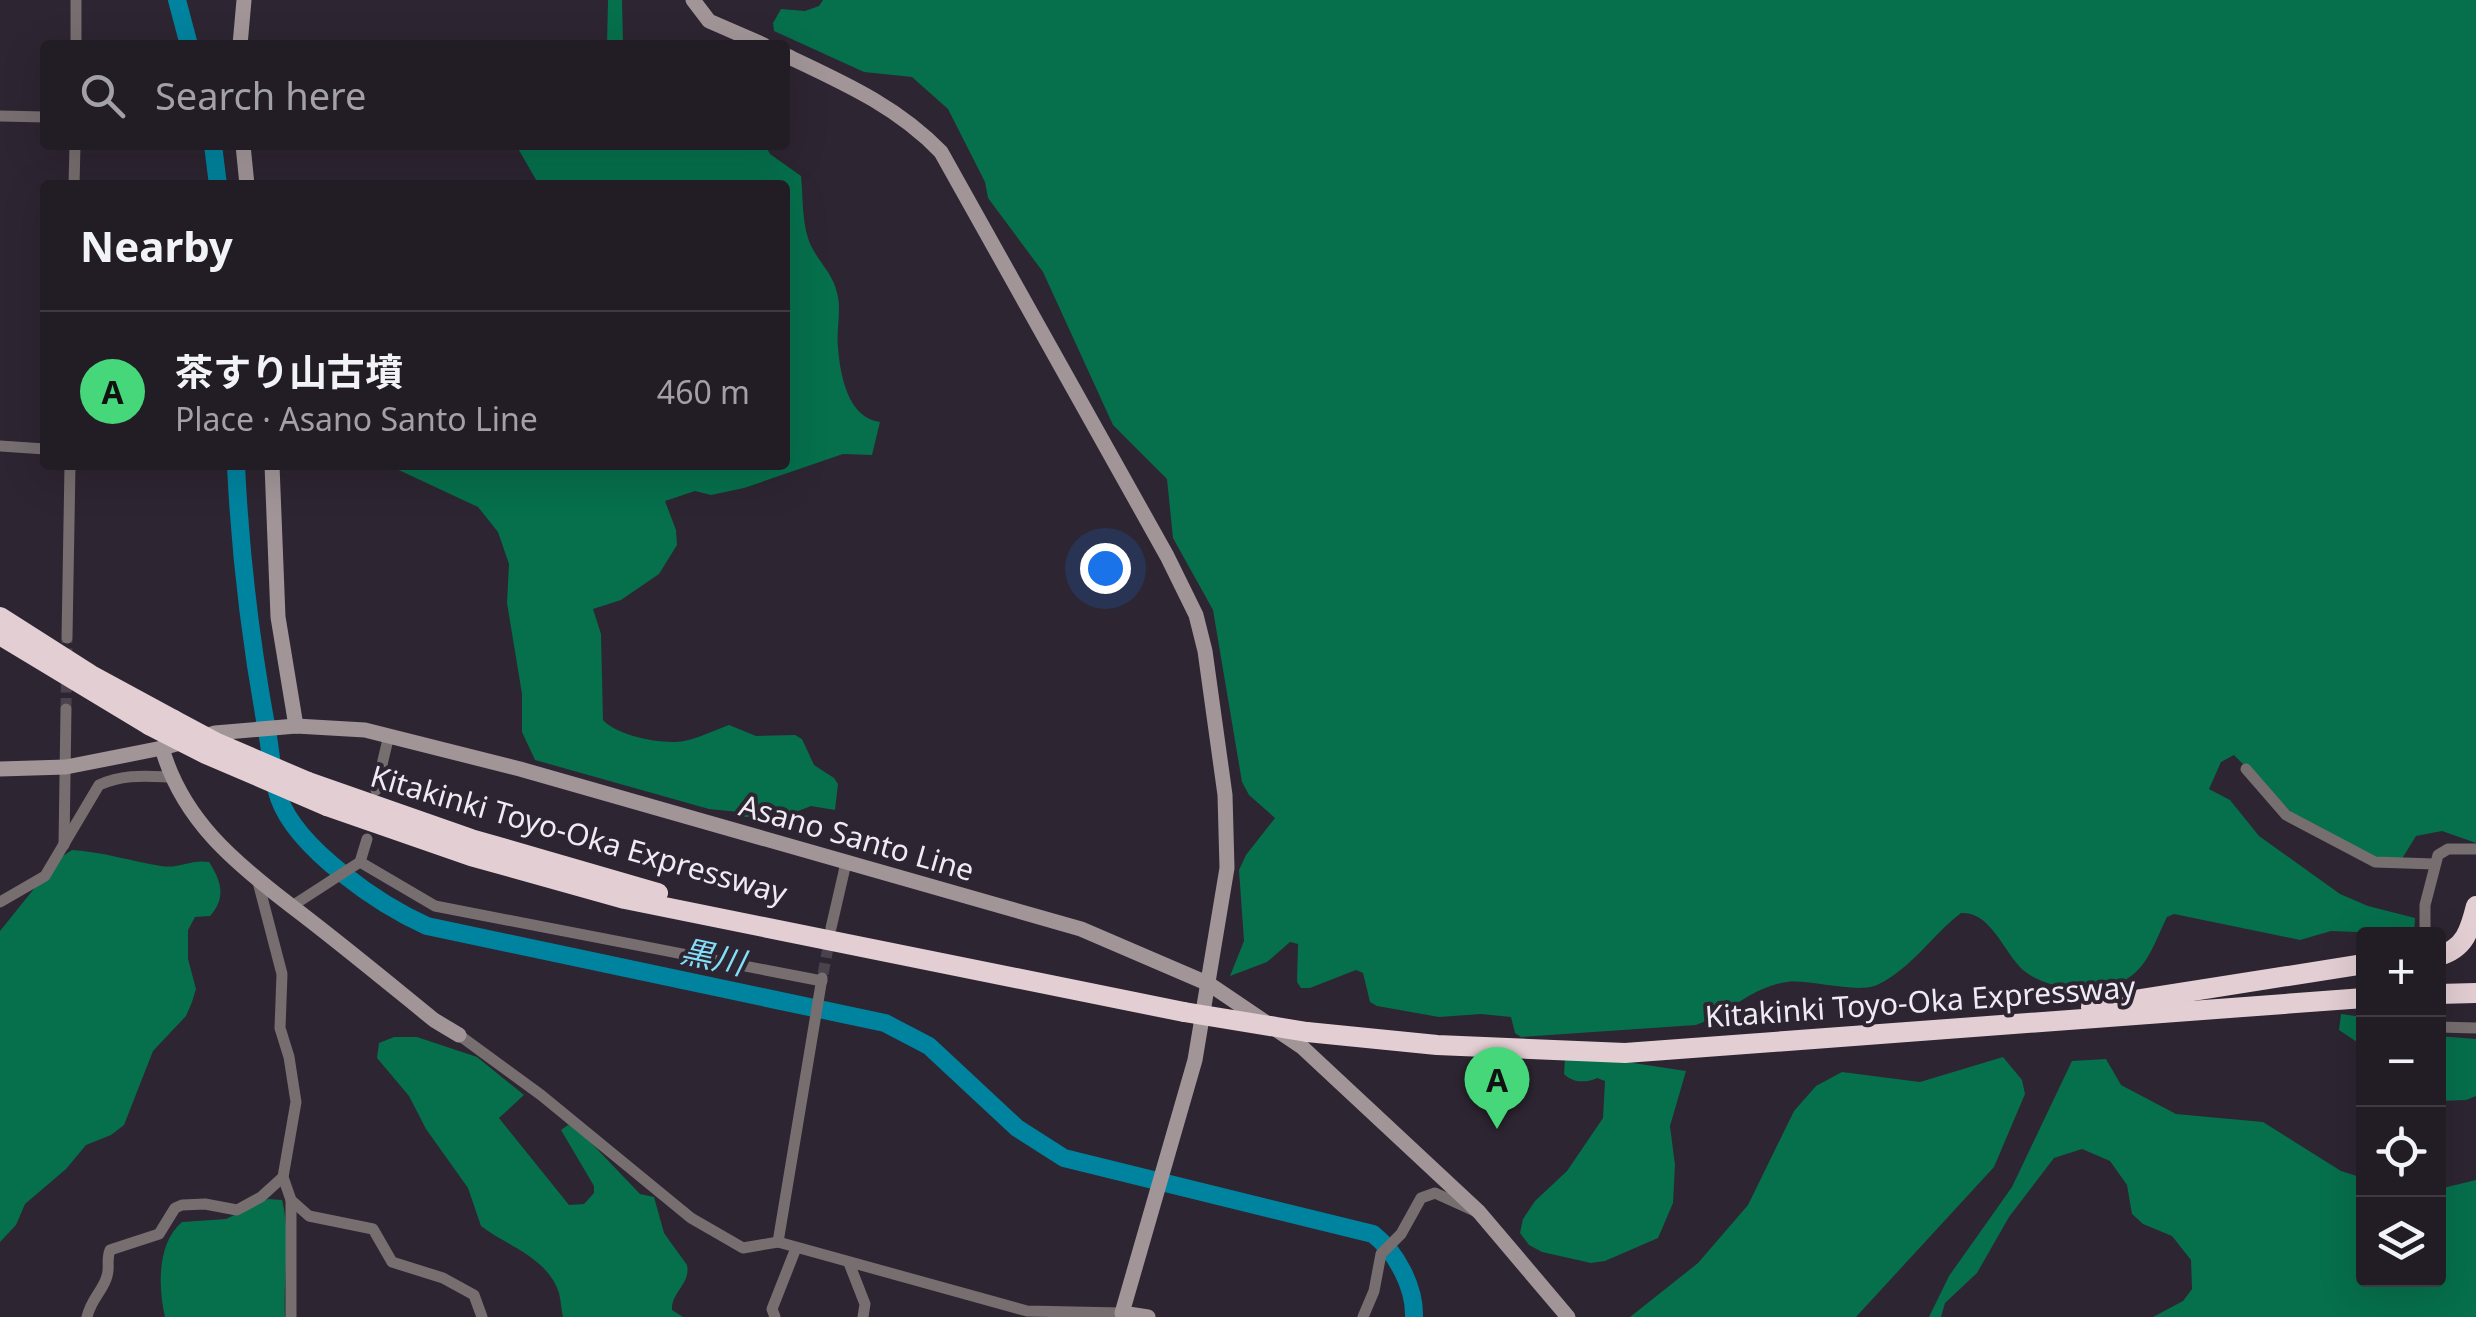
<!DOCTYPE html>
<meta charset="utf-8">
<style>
:root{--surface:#221c25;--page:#2a252d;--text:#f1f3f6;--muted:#a2a1a7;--line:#3f3a42;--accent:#46d77a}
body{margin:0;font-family:"Noto Sans","Noto Sans JP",sans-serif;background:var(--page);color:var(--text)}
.controls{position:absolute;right:30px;bottom:30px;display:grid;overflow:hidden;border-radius:10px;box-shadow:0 10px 40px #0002}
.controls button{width:90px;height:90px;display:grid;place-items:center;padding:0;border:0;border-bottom:2px solid var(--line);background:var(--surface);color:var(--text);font:50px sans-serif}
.you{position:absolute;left:1105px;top:568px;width:35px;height:35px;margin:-25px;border:8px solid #fff;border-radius:50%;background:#1a73e8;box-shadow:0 0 0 15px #1a73e833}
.badge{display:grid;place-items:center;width:65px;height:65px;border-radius:50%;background:var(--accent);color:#111;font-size:32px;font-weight:700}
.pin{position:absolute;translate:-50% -82px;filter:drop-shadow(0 2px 5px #0008)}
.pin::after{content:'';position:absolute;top:52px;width:35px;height:30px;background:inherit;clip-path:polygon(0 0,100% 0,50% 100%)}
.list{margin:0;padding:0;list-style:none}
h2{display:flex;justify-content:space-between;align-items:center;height:130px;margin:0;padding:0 40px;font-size:42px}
h2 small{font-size:32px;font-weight:400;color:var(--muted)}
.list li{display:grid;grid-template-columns:65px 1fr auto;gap:30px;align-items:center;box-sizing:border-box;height:160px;padding:0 40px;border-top:2px solid var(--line)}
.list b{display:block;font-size:38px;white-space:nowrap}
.list p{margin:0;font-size:32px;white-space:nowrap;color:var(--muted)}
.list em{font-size:32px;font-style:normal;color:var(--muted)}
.icon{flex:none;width:55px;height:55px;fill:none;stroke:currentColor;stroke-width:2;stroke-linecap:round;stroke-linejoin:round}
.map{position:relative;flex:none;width:2476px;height:1317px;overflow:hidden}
.search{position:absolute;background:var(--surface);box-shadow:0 10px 40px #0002;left:40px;top:40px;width:750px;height:110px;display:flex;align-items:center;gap:25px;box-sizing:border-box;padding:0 35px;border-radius:10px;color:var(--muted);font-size:38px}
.panel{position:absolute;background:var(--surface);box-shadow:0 10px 40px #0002;left:40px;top:180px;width:750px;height:290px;border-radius:10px}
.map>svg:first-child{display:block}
</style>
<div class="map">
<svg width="2476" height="1317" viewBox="0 0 2476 1317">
<rect width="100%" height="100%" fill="#2d2531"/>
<g fill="#066f4c">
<polygon points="608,0 622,0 623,45 607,45"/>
<path d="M823,0h1653v843l-34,-12 -26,5 -16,26 -14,4 -79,-38 -73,-73 -13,7 -12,27 21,11 29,36 81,58 28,12 47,12 -1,16 -83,-3 -31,9 -126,-26 -7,3c-9,18 -16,40 -30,54 -24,25 -83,22 -110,2 -22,-15 -34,-62 -66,-60 -29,22 -48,54 -82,71 -19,11 -68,-5 -92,-2 -36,5 -59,32 -91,43l-175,12 -6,-4 -4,-16 -30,-3 -42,3 -62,-11 -7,-4 -7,-29 -7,-3 -46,18h-9l-4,-6 1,-38 -8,-2 -23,20 -37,14 14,-35 -5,-71 7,-15 29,-37 -26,-23 -7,-13 -29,-172 -40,-72 -6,-59 -54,-54 -70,-153 -55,-74 -3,-16 -37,-73 -36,-32 -48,-5 -90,-41 -1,-8 8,-14 24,2 14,-5z"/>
<path d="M516,145h249l5,9 31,22c2,20 1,43 7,62 6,20 25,34 29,55 5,17 -1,36 1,54 2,28 10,71 42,75l-8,33 -29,-1 -99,34 -33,7 -16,-4 -30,10 11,29 1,15 -18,29 -38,26 -28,9 8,25 2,86c14,16 60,25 81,21 15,-3 31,-11 45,-16l27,11 39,-1 7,4 12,26 20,13 4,6 -3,26 -24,-4 -28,11h-38l-6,-5 -30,-3 -174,-49 -13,-28v-38l-15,-91 2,-39 -11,-32 -20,-25 -90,-42h397v-280h-246z"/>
<path d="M72,850c31,2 59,11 89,16 19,3 29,-7 48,-4 13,20 17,36 1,54l-15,1 -7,13v29l8,30 -4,13 -6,14 -33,35 -29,74 -13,10 -25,10 -20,24 -41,35 -9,21 -16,17v-311l58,-72z"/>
<polygon points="2341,1014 2363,1017 2363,1046 2339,1030"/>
<polygon points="2438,1036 2476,1039 2476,1096 2466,1100 2439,1101"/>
<path d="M394,1037h23l60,20 47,38 -25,23 70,87 15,-1 10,-11v-7l-33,-56 7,-5 8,2 64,67 14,3 10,36 23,32c4,19 -16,27 -15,45l11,7h-120c-2,-8 -2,-16 -4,-24 -11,-35 -52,-47 -78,-67l-13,-38 -42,-59 -17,-33 -32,-38 2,-15z"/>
<path d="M1587,1056l99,15 -16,55 5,39 -2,38 -15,35 -53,23 -14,2 -49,-11 -13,-7 -9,-12 3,-14 12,-18 32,-30 36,-53 2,-37 -8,-3c-10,5 -25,5 -33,-4l1,-15z"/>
<polygon points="2003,1057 2022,1080 2025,1094 1994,1167 1856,1317 1630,1317 1698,1263 1748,1205 1794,1111 1816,1086 1842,1072 1920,1082"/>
<polygon points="2106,1059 2121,1085 2176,1114 2263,1122 2341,1171 2363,1178 2364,1280 2438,1280 2439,1189 2476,1180 2476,1317 2153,1317 2183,1301 2192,1289 2191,1260 2172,1236 2143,1224 2132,1214 2127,1185 2110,1161 2082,1149 2054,1158 2009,1217 1977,1273 1945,1303 1941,1317 1929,1317 1949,1276 2012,1187 2072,1061"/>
<path d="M268,1199l14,1c9,34 1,80 3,117h-120c-7,-30 -8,-74 17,-95l44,-3z"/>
</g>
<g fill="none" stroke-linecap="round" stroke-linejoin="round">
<g stroke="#00839e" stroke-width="18">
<polyline points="177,0 189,45"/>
<polyline points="213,145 218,185"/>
<path d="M236,465c4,88 15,179 31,266 4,21 5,47 12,67 18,51 101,107 148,128l458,97 44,23 88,82 47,30 309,76c23,18 42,53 41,83"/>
</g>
<g stroke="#4a434e" stroke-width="11" stroke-dasharray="11 5.5" stroke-linecap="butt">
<polyline points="66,709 67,638"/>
<polyline points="823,974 830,937"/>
</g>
<g stroke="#766e6f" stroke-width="11">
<polyline points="76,45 76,0"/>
<polyline points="0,116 45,117"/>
<polyline points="74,185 75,145"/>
<polyline points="0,446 45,449"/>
<polyline points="67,638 70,465"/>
<polyline points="2246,769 2286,815 2375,862 2434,864"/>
<polyline points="376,790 389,735"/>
<polyline points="64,845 66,709"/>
<polyline points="360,862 435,906 822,981"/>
<polyline points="258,882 282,974 280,1028 289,1057 296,1102 283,1177 291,1200 291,1317"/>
<path d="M0,902l45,-26 54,-91c24,-11 45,-9 71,-8"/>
<polyline points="292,906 360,862 367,839"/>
<polyline points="831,928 846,863"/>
<polyline points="2425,934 2425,905 2438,855 2448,849 2476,849"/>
<polyline points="2438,1027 2476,1028"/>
<polyline points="459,1035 541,1095 691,1218 743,1248 778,1242 1027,1311 1122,1313"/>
<polyline points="291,1200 309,1216 373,1229 392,1262 443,1278 474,1295 482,1317"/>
<polyline points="778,1242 822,978"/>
<polyline points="849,1263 865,1304 863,1317"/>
<path d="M87,1317c4,-18 16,-26 20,-41 3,-9 -1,-16 3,-26l49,-16 16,-26 7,-3 23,-1 32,6 24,-13 22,-20"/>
<polyline points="775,1317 772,1309 796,1248"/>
<polyline points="1363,1317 1374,1291 1381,1254 1401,1234 1421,1198 1435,1193 1477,1212"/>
</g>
<g stroke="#a19598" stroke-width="15">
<polyline points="693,0 709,21 764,45"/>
<polyline points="240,45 244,0"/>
<path d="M785,55c57,27 112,51 156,97l226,404 29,59 9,36 20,144 2,73 -32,192 -73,253 26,4"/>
<polyline points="243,145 247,185"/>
<polyline points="272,465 278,617 296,726"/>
<path d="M162,748c20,71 72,114 128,157 49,37 96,76 144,115l25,15"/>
<polyline points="0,769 66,767 162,748 215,733 296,726 365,730 520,769 1081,929 1209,984 1302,1047 1479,1212 1568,1317"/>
</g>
<g stroke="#e2ced3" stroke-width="20">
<polyline points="0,617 91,675 174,720"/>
<polyline points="0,635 149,725"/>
<polyline points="308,782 471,839 658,893"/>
<polyline points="327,806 471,856 625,899 1184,1012"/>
<path d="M2438,956c27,-7 32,-26 38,-50"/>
<polyline points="2438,994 2476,993"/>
<polyline points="2091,1007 2364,964"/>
<polyline points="1307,1032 1437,1045 1625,1053 2364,998"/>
</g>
<g stroke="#e2ced3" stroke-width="20">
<polyline points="174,720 217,743 308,782"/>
<polyline points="149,725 206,754 327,806"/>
<polyline points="1184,1012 1307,1032"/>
</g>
</g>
<g text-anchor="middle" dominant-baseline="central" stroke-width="8" stroke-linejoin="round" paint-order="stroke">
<g font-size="30" fill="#f0ebf3" stroke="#2d2531">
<text transform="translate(579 834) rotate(16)">Kitakinki Toyo-Oka Expressway</text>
<text transform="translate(857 837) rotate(16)">Asano Santo Line</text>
<text transform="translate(1920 1001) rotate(-4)">Kitakinki Toyo-Oka Expressway</text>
</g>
<g font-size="32" font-style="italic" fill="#83dff9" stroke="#2d2531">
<text transform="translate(713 956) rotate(12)">黒川</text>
</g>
</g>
</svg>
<div class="controls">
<button>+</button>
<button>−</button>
<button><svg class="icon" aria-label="locate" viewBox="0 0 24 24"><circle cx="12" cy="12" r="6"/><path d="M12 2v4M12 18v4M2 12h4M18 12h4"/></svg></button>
<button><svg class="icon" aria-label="layers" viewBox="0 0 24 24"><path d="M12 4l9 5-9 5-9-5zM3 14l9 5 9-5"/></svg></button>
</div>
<div class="you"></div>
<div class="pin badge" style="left:1497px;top:1129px">A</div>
<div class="search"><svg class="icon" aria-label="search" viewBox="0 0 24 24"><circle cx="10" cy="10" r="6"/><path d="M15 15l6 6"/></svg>Search here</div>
<section class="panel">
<h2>Nearby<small></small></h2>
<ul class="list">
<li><span class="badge">A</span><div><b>茶すり山古墳</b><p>Place · Asano Santo Line</p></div><em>460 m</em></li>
</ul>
</section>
</div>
